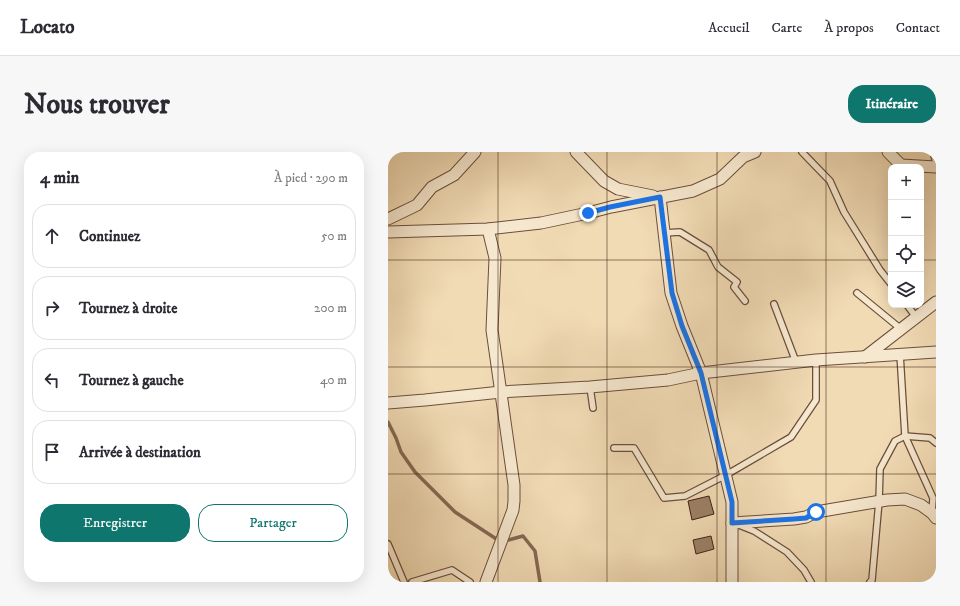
<!DOCTYPE html>
<html lang="fr">
<meta charset="utf-8">
<style>
:root{--surface:#fff;--page:#f7f7f7;--text:#2b2b33;--muted:#7c7c81;--line:#e1e1e2;--accent:#0f766e}
body{margin:0;font-family:"IM FELL DW Pica",serif;background:var(--page);color:var(--text)}
.controls{position:absolute;right:12px;top:12px;display:grid;overflow:hidden;border-radius:8px;box-shadow:0 4px 16px #0002}
.controls button{width:36px;height:36px;display:grid;place-items:center;padding:0;border:0;border-bottom:1px solid var(--line);background:var(--surface);color:var(--text);font:20px sans-serif}
.stop{position:absolute;width:12px;height:12px;margin:-9px;border:3px solid #1a73e8;border-radius:50%;background:#fff}
.stop.end{background:#1a73e8;border-color:#fff;box-shadow:0 1px 4px #0008}
.list{margin:0;padding:0;list-style:none}
h2{display:flex;justify-content:space-between;align-items:center;height:52px;margin:0;padding:0 16px;font-size:17px}
h2 small{font-size:13px;font-weight:400;color:var(--muted)}
.list li{display:grid;grid-template-columns:26px 1fr auto;gap:12px;align-items:center;box-sizing:border-box;height:64px;margin:0 8px 8px;padding:0 8px;border:1px solid var(--line);border-radius:16px}
.list b{display:block;font-size:15px;white-space:nowrap}
.list em{font-size:13px;font-style:normal;color:var(--muted)}
.actions{display:flex;gap:8px;padding:12px 16px}
.actions a{flex:1;padding:9px 0;border:1px solid var(--accent);border-radius:16px;text-align:center;font-size:14px;color:var(--accent)}
.actions .main{background:var(--accent);color:#fff}
.icon{flex:none;width:22px;height:22px;fill:none;stroke:currentColor;stroke-width:2;stroke-linecap:round;stroke-linejoin:round}
.map{position:relative;flex:none;width:548px;height:430px;overflow:hidden;border-radius:16px}
header{display:flex;align-items:center;gap:24px;box-sizing:border-box;height:56px;padding:0 20px;background:var(--surface);border-bottom:1px solid var(--line)}
header strong{font-size:19px}
nav{display:flex;gap:22px;margin-inline-start:auto;font-size:14px}
.intro{display:flex;align-items:center;justify-content:space-between;box-sizing:border-box;height:96px;padding:0 24px}
h1{margin:0;font-size:28px}
.button{padding:10px 18px;border-radius:16px;background:var(--accent);color:#fff;font-size:14px;font-weight:700}
main{display:flex;gap:24px;padding:0 24px}
aside{flex:1;background:var(--surface);border-radius:16px;box-shadow:0 4px 16px #0002}
.map>svg:first-child{display:block}
</style>
<header>
<strong>Locato</strong>
<nav><a>Accueil</a><a>Carte</a><a>À propos</a><a>Contact</a></nav>
</header>
<div class="intro"><h1>Nous trouver</h1><a class="button">Itinéraire</a></div>
<main>
<aside>
<h2>4 min<small>À pied · 290 m</small></h2>
<ul class="list">
<li><svg class="icon" aria-label="ahead" viewBox="0 0 24 24"><path d="M12 20V5M6 11l6-6 6 6"/></svg><div><b>Continuez</b></div><em>50 m</em></li>
<li><svg class="icon" aria-label="right" viewBox="0 0 24 24"><path d="M7 20v-9h11M14 6l5 5-5 5"/></svg><div><b>Tournez à droite</b></div><em>200 m</em></li>
<li><svg class="icon" aria-label="left" viewBox="0 0 24 24"><path d="M17 20v-9H6M10 6l-5 5 5 5"/></svg><div><b>Tournez à gauche</b></div><em>40 m</em></li>
<li><svg class="icon" aria-label="arrive" viewBox="0 0 24 24"><path d="M6 21V4h12l-3 4 3 4H6"/></svg><div><b>Arrivée à destination</b></div></li>
</ul>
<div class="actions"><a class="main">Enregistrer</a><a>Partager</a></div>
</aside>
<div class="map">
<svg width="548" height="430" viewBox="0 0 548 430">
<rect width="100%" height="100%" fill="#f1dbb5"/>
<filter id="stains"><feTurbulence type="fractalNoise" baseFrequency=".005" numOctaves="4"/><feColorMatrix values="0 0 0 0 .2 0 0 0 0 .09 0 0 0 0 .02 0 0 0 .5 -.17"/></filter>
<radialGradient id="worn" r=".72"><stop offset=".6" stop-color="#630" stop-opacity="0"/><stop offset="1" stop-color="#630" stop-opacity=".3"/></radialGradient>
<g fill="none" stroke-linecap="round" stroke-linejoin="round">
<polyline stroke="#856953" stroke-width="3.5" points="0,270 8,286 13,300 27,320 67,360 113,390 135,384 147,399 152,430"/>
</g>
<g fill="#9c8167" stroke="#3f1f13">
<polygon points="321,344 326,362 304,368 300,349"/>
<polygon points="323,384 326,397 308,402 305,388"/>
</g>
<g fill="none" stroke-linecap="round" stroke-linejoin="round">
<g stroke="#6c4e3c" stroke-width="8">
<g id="service">
<polyline points="414,0 442,29 456,60 492,118 503,132"/>
<polyline points="545,0 548,11"/>
<polyline points="276,81 292,80 321,98 330,115 349,130 346,135 357,149"/>
<polyline points="469,141 513,177"/>
<polyline points="386,152 408,210"/>
<polyline points="519,153 528,165"/>
<polyline points="512,202 517,284 545,346 544,361"/>
<polyline points="202,235 205,256"/>
<polyline points="226,296 246,296 276,346 297,344 338,323 403,285 428,248 428,208"/>
<polyline points="351,373 366,379 399,400 416,418 423,430"/>
<polyline points="0,392 16,430"/>
<polyline points="24,430 64,418 82,430"/>
<polyline points="482,430 484,428 491,349 492,317 507,289 517,284 542,286 548,291"/>
</g>
</g>
<g stroke="#6c4e3c" stroke-width="13">
<g id="minor">
<polyline points="188,0 216,29 230,37 265,44"/>
<polyline points="500,0 513,13 548,15"/>
<polyline points="272,45 283,141 294,174 313,221 344,350 344,430"/>
<polyline points="0,67 29,53 44,35 66,23 87,0"/>
<polyline points="0,80 100,77 153,71 200,61 223,55 305,39 332,27 355,5 367,0"/>
<polyline points="477,205 548,150"/>
<polyline points="0,251 37,248 113,240 202,235 280,228 313,221 428,208 548,200"/>
<polyline points="344,371 406,367 418,365 428,360 440,358 499,348 517,347 533,353 544,361 548,366"/>
<polyline points="98,430 125,358 126,349 126,333 104,178 107,106 100,77"/>
</g>
</g>
<use href="#service" stroke="#f6e8cf" stroke-width="5.5"/>
<use href="#minor" stroke="#f6e8cf" stroke-width="11"/>
</g>
<g fill="none" stroke-linecap="round" stroke-linejoin="round">
<polyline stroke="#1a73e8" stroke-width="5" points="200,61 222,55 272,45 284,141 294,174 313,221 344,350 344,371 406,367 418,366 428,360"/>
</g>
<path fill="none" stroke="#3f1f13" stroke-width="1" stroke-opacity="0.55" d="M110,0v430M219,0v430M329,0v430M438,0v430M0,108h503M533,108h15M0,215h548M0,322h548"/>
<rect width="100%" height="100%" filter="url(#stains)"/>
<rect width="100%" height="100%" fill="url(#worn)"/>
</svg>
<div class="controls">
<button>+</button>
<button>−</button>
<button><svg class="icon" aria-label="locate" viewBox="0 0 24 24"><circle cx="12" cy="12" r="6"/><path d="M12 2v4M12 18v4M2 12h4M18 12h4"/></svg></button>
<button><svg class="icon" aria-label="layers" viewBox="0 0 24 24"><path d="M12 4l9 5-9 5-9-5zM3 14l9 5 9-5"/></svg></button>
</div>
<div class="stop" style="left:428px;top:360px"></div>
<div class="stop end" style="left:200px;top:61px"></div>
</div>
</main>
